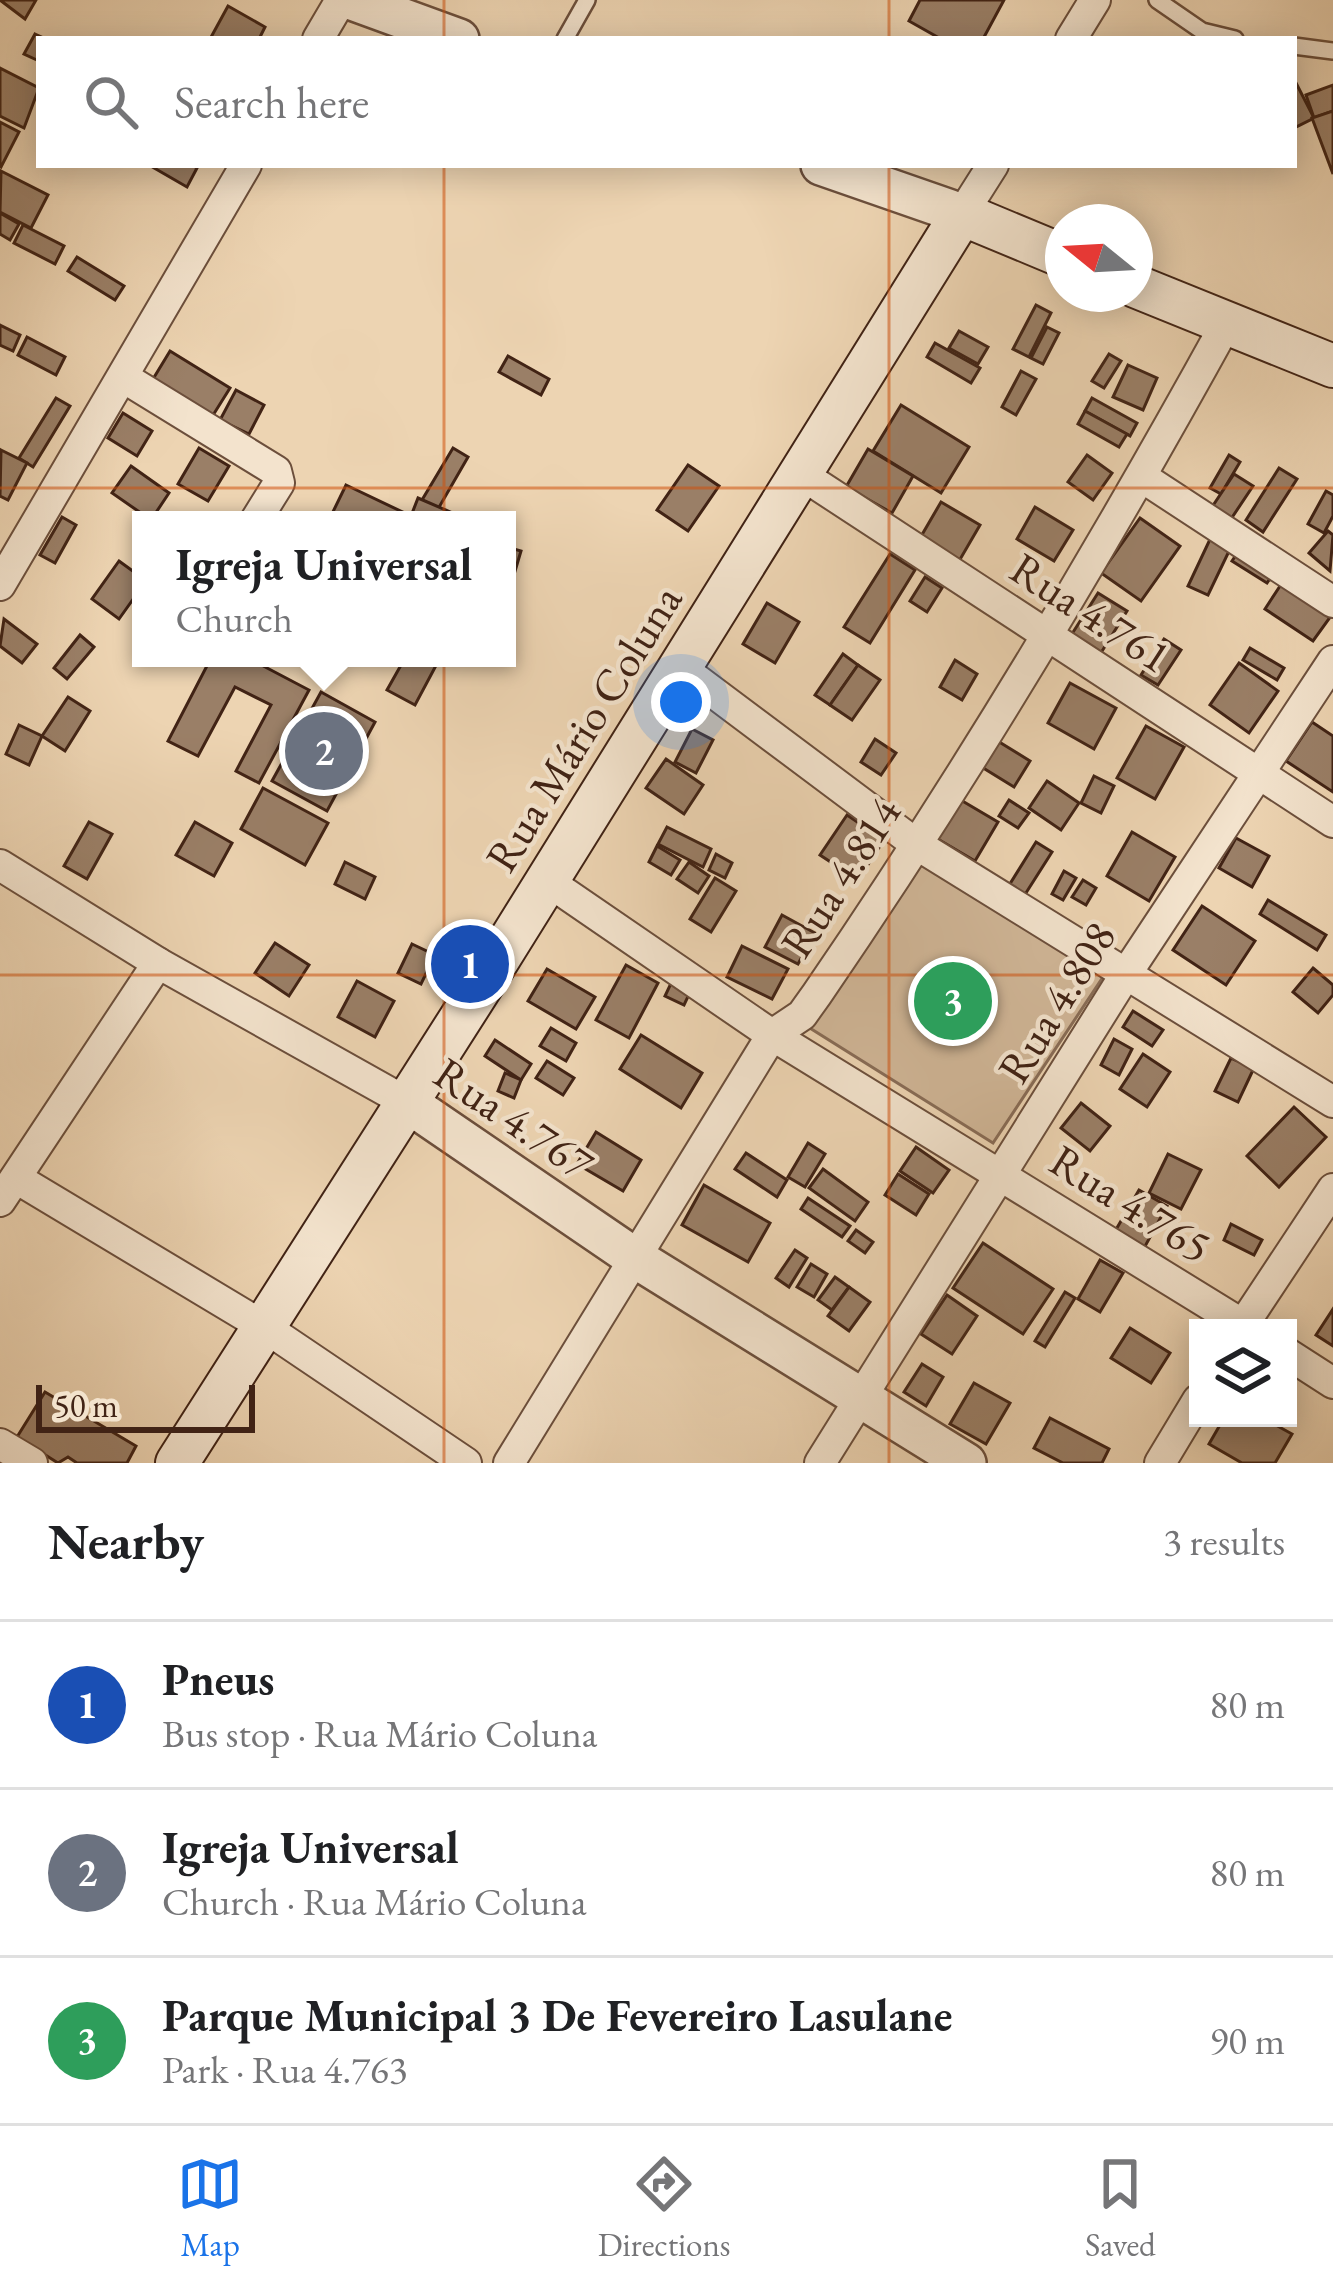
<!DOCTYPE html>
<meta charset="utf-8">
<style>
:root{--surface:#fff;--page:#f6f6f6;--text:#202124;--muted:#757577;--line:#e0e0e0;--accent:#1a73e8}
body{margin:0;font-family:"EB Garamond",serif;background:var(--page);color:var(--text)}
.controls{position:absolute;right:36px;bottom:36px;display:grid;overflow:hidden;border-radius:0px;box-shadow:0 6px 30px #0003}
.controls button{width:108px;height:108px;display:grid;place-items:center;padding:0;border:0;border-bottom:3px solid var(--line);background:var(--surface);color:var(--text);font:60px sans-serif}
.compass{position:absolute;left:1045px;top:204px;width:108px;height:108px;border-radius:50%;background:var(--surface);box-shadow:0 6px 30px #0003;rotate:288deg}
.scale{position:absolute;left:36px;bottom:30px;width:219px;box-sizing:border-box;padding-left:12px;border:6px solid #412315;border-top:0;font-size:33px;line-height:42px;white-space:nowrap;color:#412315;-webkit-text-stroke:9px #f3e3cd;paint-order:stroke}
.you{position:absolute;left:681px;top:702px;width:42px;height:42px;margin:-30px;border:9px solid #fff;border-radius:50%;background:#1a73e8;box-shadow:0 0 0 18px #1a73e833}
.badge{display:grid;place-items:center;width:78px;height:78px;border-radius:50%;background:var(--accent);color:#fff;font-size:39px;font-weight:700}
.pin{position:absolute;translate:-50% -50%;border:6px solid #fff;box-shadow:0 3px 12px #0006}
.popup{position:absolute;left:132px;top:511px;width:384px;height:156px;box-sizing:border-box;display:grid;place-content:center;border-radius:0px;background:var(--surface);filter:drop-shadow(0 3px 9px #0005);font-size:39px;white-space:nowrap;color:var(--muted)}
.popup b{font-size:45px;color:var(--text)}
.popup::after{content:'';position:absolute;left:50%;top:100%;margin-left:-24px;border:24px solid transparent;border-top-color:var(--surface)}
.list{margin:0;padding:0;list-style:none}
h2{display:flex;justify-content:space-between;align-items:center;height:156px;margin:0;padding:0 48px;font-size:51px}
h2 small{font-size:39px;font-weight:400;color:var(--muted)}
.list li{display:grid;grid-template-columns:78px 1fr auto;gap:36px;align-items:center;box-sizing:border-box;height:168px;padding:0 48px;border-top:3px solid var(--line)}
.list b{display:block;font-size:45px;white-space:nowrap}
.list p{margin:0;font-size:39px;white-space:nowrap;color:var(--muted)}
.list em{font-size:39px;font-style:normal;color:var(--muted)}
.icon{flex:none;width:66px;height:66px;fill:none;stroke:currentColor;stroke-width:2;stroke-linecap:round;stroke-linejoin:round}
.map{position:relative;flex:none;width:1333px;height:1463px;overflow:hidden}
.search{position:absolute;background:var(--surface);box-shadow:0 6px 30px #0003;left:36px;right:36px;top:36px;height:132px;display:flex;align-items:center;gap:30px;box-sizing:border-box;padding:0 42px;border-radius:0px;color:var(--muted);font-size:45px}
.sheet{height:660px;background:var(--surface)}
nav{display:flex;justify-content:space-around;align-items:center;box-sizing:border-box;height:168px;border-top:3px solid var(--line);background:var(--surface);font-size:33px;color:var(--muted)}
nav a{display:grid;justify-items:center;gap:6px}
nav .on{color:var(--accent)}
.map>svg:first-child{display:block}
</style>
<div class="map">
<svg width="1333" height="1463" viewBox="0 0 1333 1463">
<rect width="100%" height="100%" fill="#edd4b2"/>
<filter id="stains"><feTurbulence type="fractalNoise" baseFrequency=".00167" numOctaves="4"/><feColorMatrix values="0 0 0 0 .2 0 0 0 0 .09 0 0 0 0 .02 0 0 0 .5 -.17"/></filter>
<radialGradient id="worn" r=".72"><stop offset=".6" stop-color="#630" stop-opacity="0"/><stop offset="1" stop-color="#630" stop-opacity=".3"/></radialGradient>
<polygon fill="#d0b697" stroke="#886c56" stroke-width="3" points="912,855 1103,977 993,1143 805,1025"/>
<g fill="#9a7f67" stroke="#412315" stroke-width="3">
<polygon points="0,0 36,0 25,19"/>
<polygon points="920,0 1004,0 983,39 941,39 909,21"/>
<polygon points="228,6 265,27 259,39 210,39"/>
<polygon points="35,34 46,39 39,39 39,61 24,54"/>
<polygon points="0,68 39,88 24,128 0,116"/>
<polygon points="1294,79 1314,118 1294,128"/>
<polygon points="1333,85 1333,111 1314,118 1306,95"/>
<polygon points="1333,111 1333,174 1312,118"/>
<polygon points="0,122 19,132 1,167 0,166"/>
<polygon points="149,165 192,165 197,168 187,187"/>
<polygon points="1,171 48,195 31,228 0,212"/>
<polygon points="0,213 19,224 10,240 0,234"/>
<polygon points="23,225 64,246 55,264 14,243"/>
<polygon points="77,257 124,286 115,300 68,271"/>
<polygon points="1036,305 1051,313 1029,357 1013,349"/>
<polygon points="0,325 20,335 13,351 0,345"/>
<polygon points="1047,327 1059,333 1043,364 1031,358"/>
<polygon points="959,331 988,347 978,364 949,348"/>
<polygon points="27,337 65,357 56,375 18,355"/>
<polygon points="935,343 980,368 971,383 927,357"/>
<polygon points="170,351 230,388 210,420 150,384"/>
<polygon points="1109,354 1121,361 1104,388 1092,381"/>
<polygon points="508,356 549,379 541,395 499,372"/>
<polygon points="1128,365 1157,378 1143,410 1113,397"/>
<polygon points="1021,371 1036,379 1016,415 1002,407"/>
<polygon points="236,390 264,405 249,434 220,420"/>
<polygon points="56,398 70,406 33,467 19,458"/>
<polygon points="1092,398 1137,423 1130,436 1085,411"/>
<polygon points="901,405 969,447 941,493 873,451"/>
<polygon points="1085,411 1127,434 1119,447 1078,424"/>
<polygon points="123,413 152,431 137,456 108,438"/>
<polygon points="199,448 229,466 208,501 178,484"/>
<polygon points="453,448 468,457 438,509 422,500"/>
<polygon points="868,449 913,476 892,513 846,487"/>
<polygon points="1,450 27,463 8,500 0,496"/>
<polygon points="1087,455 1112,473 1093,500 1068,482"/>
<polygon points="1229,455 1240,462 1221,494 1210,488"/>
<polygon points="688,465 719,486 688,531 657,510"/>
<polygon points="131,466 169,493 151,520 112,493"/>
<polygon points="1279,468 1297,479 1263,532 1246,520"/>
<polygon points="1234,474 1253,486 1231,519 1212,507"/>
<polygon points="346,485 411,516 409,520 329,520"/>
<polygon points="1326,491 1333,495 1333,516 1324,533 1308,524"/>
<polygon points="418,498 455,514 453,520 411,516"/>
<polygon points="941,502 980,525 955,568 916,545"/>
<polygon points="1035,507 1073,530 1054,561 1017,539"/>
<polygon points="62,517 76,525 55,563 40,555"/>
<polygon points="1140,518 1180,546 1141,601 1101,573"/>
<polygon points="1328,531 1333,535 1330,571 1309,553"/>
<polygon points="1212,535 1232,545 1208,595 1188,586"/>
<polygon points="507,547 521,551 510,588 507,587"/>
<polygon points="1240,549 1275,571 1267,583 1232,561"/>
<polygon points="890,554 915,570 870,643 844,627"/>
<polygon points="119,561 141,577 141,588 119,619 92,599"/>
<polygon points="925,577 942,588 927,612 910,601"/>
<polygon points="1282,583 1331,616 1313,641 1265,609"/>
<polygon points="1098,593 1127,611 1099,656 1070,637"/>
<polygon points="767,603 799,622 775,663 743,644"/>
<polygon points="4,619 37,644 22,663 0,646"/>
<polygon points="80,635 94,647 67,679 54,668"/>
<polygon points="1164,639 1181,650 1158,685 1141,675"/>
<polygon points="1250,648 1284,668 1277,680 1243,660"/>
<polygon points="843,654 858,665 830,705 815,695"/>
<polygon points="211,658 248,658 309,690 259,783 236,771 271,705 235,687 198,756 168,741"/>
<polygon points="405,658 440,658 415,705 387,690"/>
<polygon points="955,660 977,674 962,700 940,687"/>
<polygon points="1239,663 1278,691 1249,733 1210,705"/>
<polygon points="858,665 880,680 852,720 830,705"/>
<polygon points="1070,683 1116,708 1094,749 1048,723"/>
<polygon points="321,692 375,722 327,811 272,781"/>
<polygon points="68,697 90,711 65,751 42,736"/>
<polygon points="1312,722 1333,736 1333,792 1286,761"/>
<polygon points="19,725 42,736 29,765 6,754"/>
<polygon points="1146,726 1184,747 1155,799 1117,778"/>
<polygon points="692,729 713,740 696,773 675,762"/>
<polygon points="983,732 1030,761 1014,787 967,758"/>
<polygon points="875,739 896,753 881,775 861,762"/>
<polygon points="666,759 703,785 684,814 646,788"/>
<polygon points="1094,776 1114,786 1101,813 1081,803"/>
<polygon points="1047,781 1079,803 1061,830 1029,808"/>
<polygon points="263,788 328,823 305,865 241,829"/>
<polygon points="959,799 998,822 975,861 936,838"/>
<polygon points="1009,800 1029,813 1018,828 999,816"/>
<polygon points="847,815 884,840 858,880 820,855"/>
<polygon points="89,822 112,834 87,879 64,866"/>
<polygon points="195,822 232,843 214,876 176,855"/>
<polygon points="667,827 711,849 703,867 658,844"/>
<polygon points="1132,832 1175,857 1149,901 1107,876"/>
<polygon points="1236,838 1269,856 1252,887 1219,868"/>
<polygon points="1036,842 1052,852 1024,896 1008,887"/>
<polygon points="657,846 680,860 671,875 649,862"/>
<polygon points="716,854 732,863 725,878 709,870"/>
<polygon points="345,862 375,877 365,899 335,884"/>
<polygon points="689,862 709,876 698,893 677,879"/>
<polygon points="1064,871 1076,878 1063,900 1052,894"/>
<polygon points="715,878 736,891 711,932 690,919"/>
<polygon points="1083,880 1096,888 1086,905 1072,897"/>
<polygon points="1268,900 1326,935 1317,950 1260,914"/>
<polygon points="1202,906 1255,941 1226,985 1173,950"/>
<polygon points="782,915 815,933 798,964 765,947"/>
<polygon points="275,943 309,965 289,996 255,973"/>
<polygon points="412,944 435,955 421,984 398,973"/>
<polygon points="742,946 788,969 772,999 727,977"/>
<polygon points="626,965 658,983 629,1038 596,1020"/>
<polygon points="1313,968 1333,985 1333,995 1318,1013 1293,992"/>
<polygon points="547,969 595,997 576,1029 528,1001"/>
<polygon points="673,979 692,988 684,1005 665,996"/>
<polygon points="357,981 394,1001 375,1037 338,1017"/>
<polygon points="1133,1011 1163,1030 1152,1046 1123,1027"/>
<polygon points="551,1028 576,1043 566,1061 540,1046"/>
<polygon points="641,1035 702,1073 681,1108 620,1069"/>
<polygon points="1114,1039 1132,1049 1119,1075 1101,1065"/>
<polygon points="495,1040 531,1064 521,1080 485,1056"/>
<polygon points="1143,1054 1170,1072 1147,1107 1120,1089"/>
<polygon points="1231,1058 1254,1068 1238,1102 1215,1091"/>
<polygon points="547,1061 574,1078 563,1095 536,1078"/>
<polygon points="505,1073 521,1080 514,1098 498,1091"/>
<polygon points="1081,1103 1110,1126 1090,1151 1061,1128"/>
<polygon points="1294,1107 1326,1137 1279,1187 1247,1156"/>
<polygon points="596,1132 641,1160 623,1191 577,1164"/>
<polygon points="808,1143 825,1154 805,1187 788,1177"/>
<polygon points="916,1147 949,1170 933,1193 900,1171"/>
<polygon points="746,1153 787,1180 777,1197 735,1169"/>
<polygon points="1168,1154 1201,1170 1181,1209 1149,1193"/>
<polygon points="823,1169 868,1202 855,1221 809,1188"/>
<polygon points="898,1174 929,1194 916,1215 885,1195"/>
<polygon points="704,1185 770,1223 748,1262 682,1225"/>
<polygon points="1139,1190 1167,1206 1143,1250 1114,1233"/>
<polygon points="808,1198 850,1226 842,1237 801,1209"/>
<polygon points="1231,1224 1262,1240 1254,1255 1224,1240"/>
<polygon points="856,1230 873,1242 865,1253 848,1241"/>
<polygon points="983,1243 1053,1289 1023,1334 953,1288"/>
<polygon points="795,1250 807,1258 789,1287 776,1278"/>
<polygon points="1100,1260 1123,1273 1100,1312 1078,1299"/>
<polygon points="811,1264 827,1274 814,1297 797,1287"/>
<polygon points="835,1277 849,1287 832,1310 818,1300"/>
<polygon points="849,1287 870,1302 849,1331 828,1316"/>
<polygon points="1065,1292 1075,1298 1045,1347 1035,1341"/>
<polygon points="947,1295 977,1316 952,1354 921,1334"/>
<polygon points="1333,1309 1333,1346 1316,1335"/>
<polygon points="1130,1328 1170,1353 1151,1383 1111,1358"/>
<polygon points="922,1364 943,1377 926,1406 904,1392"/>
<polygon points="974,1383 1010,1403 986,1444 950,1424"/>
<polygon points="45,1392 136,1446 127,1463 77,1463 68,1457 58,1463 17,1437"/>
<polygon points="1050,1418 1109,1449 1102,1463 1063,1463 1034,1448"/>
<polygon points="1224,1418 1263,1418 1292,1434 1275,1463 1242,1463 1209,1444"/>
</g>
<g fill="none" stroke-linecap="round" stroke-linejoin="round">
<g stroke="#6c4f3c" stroke-width="20">
<g id="service">
<polyline points="1157,0 1202,31 1235,39"/>
<polyline points="565,39 587,0"/>
<polyline points="1294,46 1333,51"/>
</g>
</g>
<g stroke="#6c4f3c" stroke-width="34">
<g id="minor">
<polyline points="318,39 341,0"/>
<polyline points="1071,39 1095,0"/>
<polyline points="962,214 993,165"/>
<polyline points="123,377 276,471 279,483 256,520"/>
<polyline points="801,474 1333,822"/>
<polyline points="1142,477 1333,602"/>
<polyline points="0,585 246,165"/>
<polyline points="681,668 916,844 1333,1102"/>
<polyline points="0,865 158,963 408,1103"/>
<polyline points="546,880 772,1035 1248,1328"/>
<polyline points="16,1178 266,1328 466,1463"/>
<polyline points="0,1201 158,963"/>
<polyline points="1241,1328 1333,1189"/>
<polyline points="1288,1354 1333,1383"/>
<polyline points="0,1444 32,1463"/>
<path d="M509,1463l263,-428 30,-20 15,-21c148,-216 283,-441 409,-670"/>
<polyline points="820,1463 1124,977 1333,661"/>
<polyline points="1160,1463 1198,1400"/>
</g>
</g>
<g stroke="#6c4f3c" stroke-width="44">
<g id="tertiary">
<polyline points="352,0 459,39"/>
<polyline points="821,165 962,214"/>
<polyline points="408,1103 632,1256 966,1463"/>
</g>
</g>
<g stroke="#412315" stroke-width="46">
<g id="secondary">
<polyline points="1135,286 1333,366"/>
<polyline points="177,1463 489,974 962,214 1063,256"/>
</g>
</g>
<use href="#service" stroke="#f3e3cd" stroke-width="15"/>
<use href="#minor" stroke="#f3e3cd" stroke-width="30"/>
<use href="#tertiary" stroke="#f3e3cd" stroke-width="39"/>
<use href="#secondary" stroke="#f3e3cd" stroke-width="42"/>
</g>
<path fill="none" stroke="#cf510d" stroke-width="3" stroke-opacity="0.55" d="M444,0v39M889,0v39M444,165v1298M889,165v1298M0,488h1333M0,975h1333"/>
<g text-anchor="middle" dominant-baseline="central" stroke-width="9" stroke-linejoin="round" paint-order="stroke">
<g font-size="45" fill="#412315" stroke="#f3e3cd">
<text transform="translate(1091 612) rotate(33)">Rua 4.761</text>
<text transform="translate(583 728) rotate(-58)">Rua Mário Coluna</text>
<text transform="translate(840 877) rotate(-57)">Rua 4.814</text>
<text transform="translate(1056 1002) rotate(-58)">Rua 4.808</text>
<text transform="translate(514 1118) rotate(34)">Rua 4.767</text>
<text transform="translate(1131 1203) rotate(32)">Rua 4.765</text>
</g>
</g>
<rect width="100%" height="100%" filter="url(#stains)"/>
<rect width="100%" height="100%" fill="url(#worn)"/>
</svg>
<div class="controls">
<button><svg class="icon" aria-label="layers" viewBox="0 0 24 24"><path d="M12 4l9 5-9 5-9-5zM3 14l9 5 9-5"/></svg></button>
</div>
<svg class="compass" viewBox="-18 -18 36 36"><path d="M0-13l5 13h-10z" fill="#e53935"/><path d="M0 13l5-13h-10z" fill="#757577"/></svg>
<div class="scale">50 m</div>
<div class="you"></div>
<div class="pin badge" style="left:470px;top:964px;background:#1a4fb4">1</div>
<div class="pin badge" style="left:324px;top:751px;background:#6b7280">2</div>
<div class="popup"><b>Igreja Universal</b>Church</div>
<div class="pin badge" style="left:953px;top:1001px;background:#2e9e5b">3</div>
<div class="search"><svg class="icon" aria-label="search" viewBox="0 0 24 24"><circle cx="10" cy="10" r="6"/><path d="M15 15l6 6"/></svg>Search here</div>
</div>
<section class="sheet">
<h2>Nearby<small>3 results</small></h2>
<ul class="list">
<li><span class="badge" style="background:#1a4fb4">1</span><div><b>Pneus</b><p>Bus stop · Rua Mário Coluna</p></div><em>80 m</em></li>
<li><span class="badge" style="background:#6b7280">2</span><div><b>Igreja Universal</b><p>Church · Rua Mário Coluna</p></div><em>80 m</em></li>
<li><span class="badge" style="background:#2e9e5b">3</span><div><b>Parque Municipal 3 De Fevereiro Lasulane</b><p>Park · Rua 4.763</p></div><em>90 m</em></li>
</ul>
</section>
<nav>
<a class="on"><svg class="icon" aria-label="map" viewBox="0 0 24 24"><path d="M3 6l6-2 6 2 6-2v14l-6 2-6-2-6 2zM9 4v14M15 6v14"/></svg>Map</a>
<a><svg class="icon" aria-label="directions" viewBox="0 0 24 24"><path d="M12 3l9 9-9 9-9-9zM9 14v-3h6M13 9l2 2-2 2"/></svg>Directions</a>
<a><svg class="icon" aria-label="saved" viewBox="0 0 24 24"><path d="M7 4h10v16l-5-4-5 4z"/></svg>Saved</a>
</nav>
